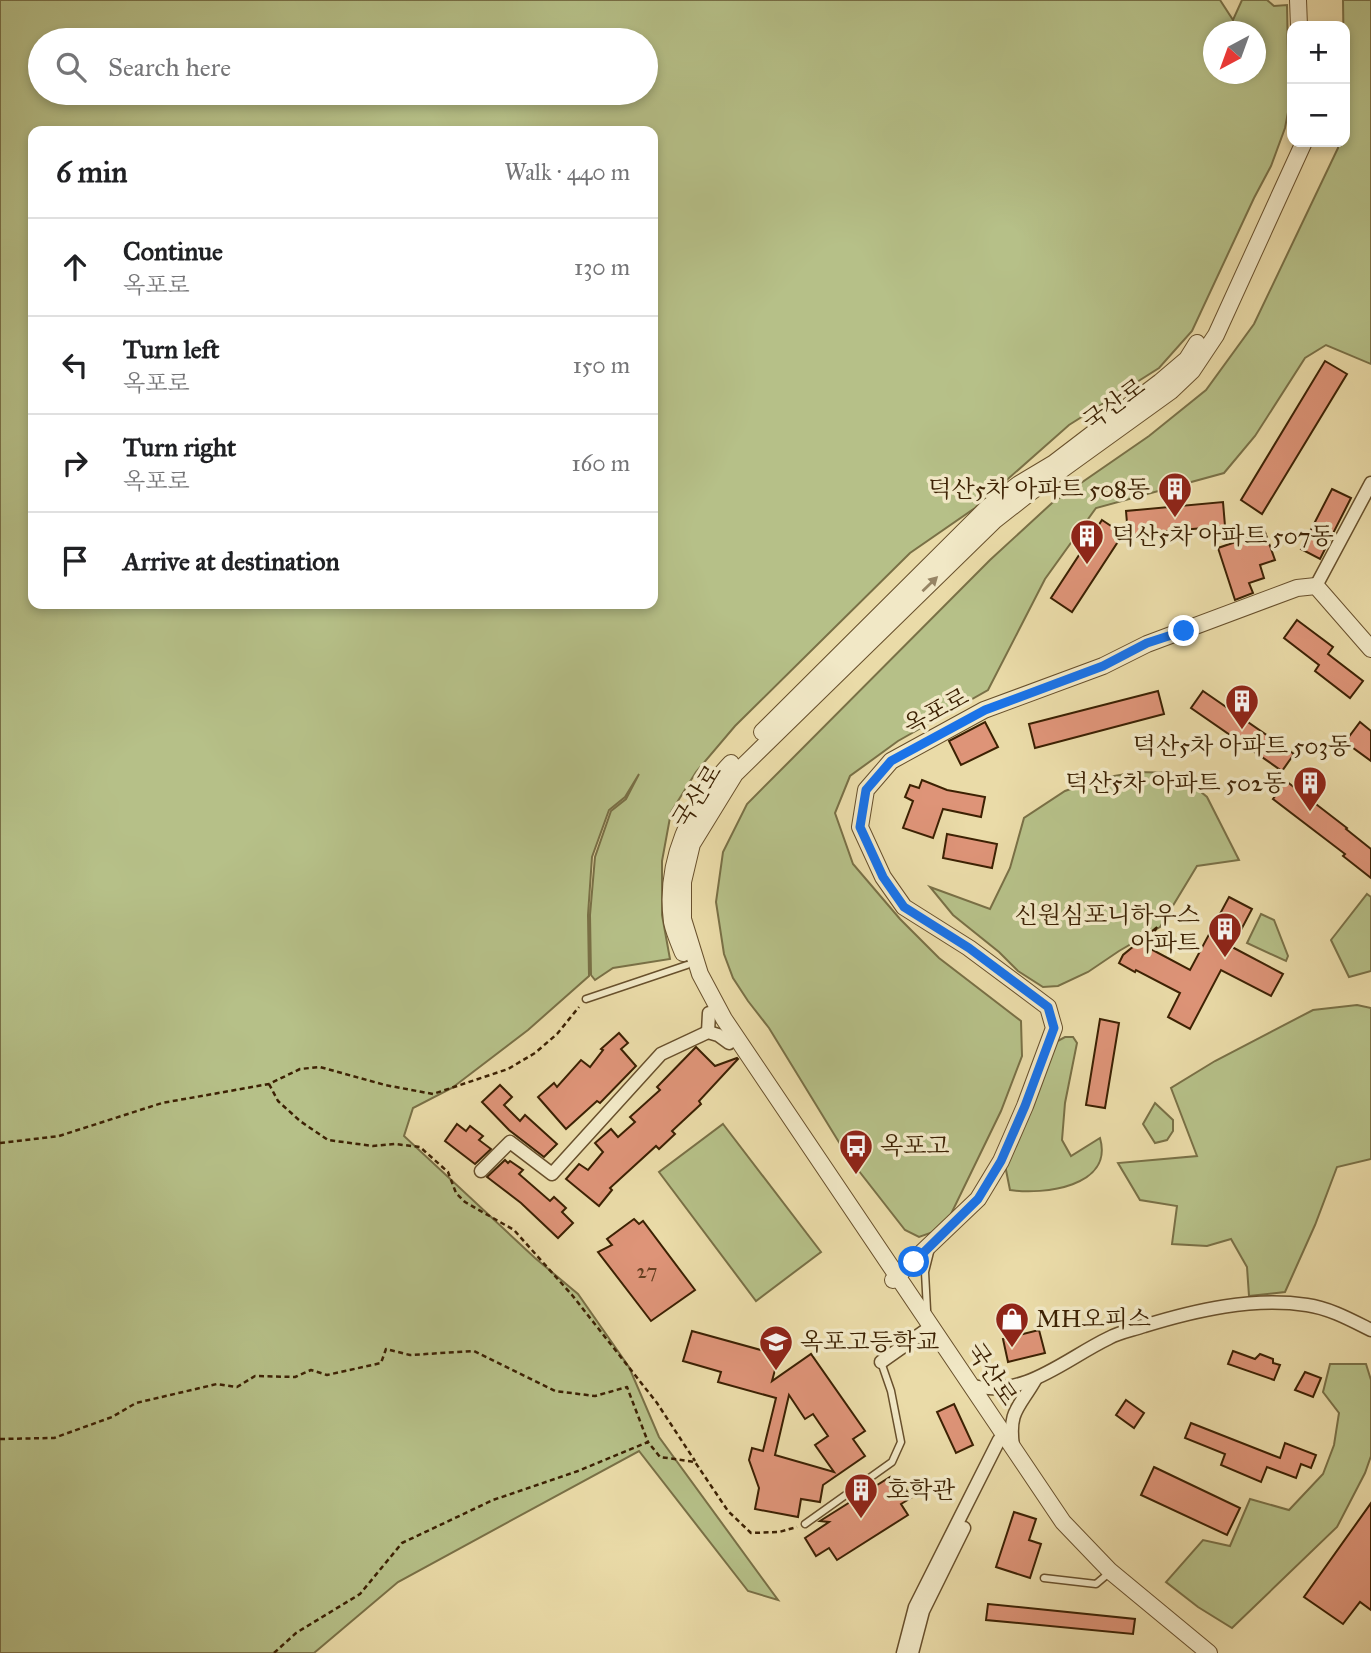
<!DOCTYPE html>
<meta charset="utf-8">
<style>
:root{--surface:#fff;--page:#f2f2f2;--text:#202124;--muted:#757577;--line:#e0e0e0}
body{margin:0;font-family:"IM FELL Great Primer","Noto Serif KR",serif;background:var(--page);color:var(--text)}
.controls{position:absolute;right:21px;top:21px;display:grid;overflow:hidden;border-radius:14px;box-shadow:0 4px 10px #0003}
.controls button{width:63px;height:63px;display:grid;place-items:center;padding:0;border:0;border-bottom:2px solid var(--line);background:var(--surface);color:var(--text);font:35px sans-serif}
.compass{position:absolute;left:1203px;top:21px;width:63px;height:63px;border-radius:50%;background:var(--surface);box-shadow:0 4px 10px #0003;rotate:221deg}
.stop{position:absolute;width:21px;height:21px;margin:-16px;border:5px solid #1a73e8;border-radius:50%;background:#fff}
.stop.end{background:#1a73e8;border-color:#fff;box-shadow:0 2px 7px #0008}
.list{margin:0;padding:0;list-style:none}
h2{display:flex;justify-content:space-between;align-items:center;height:91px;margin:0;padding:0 28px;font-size:30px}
h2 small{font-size:23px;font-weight:400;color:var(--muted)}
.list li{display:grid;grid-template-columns:46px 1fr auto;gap:21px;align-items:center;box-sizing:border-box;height:98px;padding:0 28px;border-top:2px solid var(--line)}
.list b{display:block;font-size:26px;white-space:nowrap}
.list p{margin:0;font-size:23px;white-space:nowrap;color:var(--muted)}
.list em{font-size:23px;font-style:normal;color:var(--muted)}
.icon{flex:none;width:38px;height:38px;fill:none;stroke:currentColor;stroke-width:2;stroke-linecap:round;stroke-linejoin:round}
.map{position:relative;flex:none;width:1371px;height:1653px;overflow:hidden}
.search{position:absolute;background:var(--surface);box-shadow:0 4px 10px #0003;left:28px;top:28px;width:630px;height:77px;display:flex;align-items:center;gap:18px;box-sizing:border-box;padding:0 24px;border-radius:38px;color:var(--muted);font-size:26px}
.panel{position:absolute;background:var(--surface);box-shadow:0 4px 10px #0003;left:28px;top:126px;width:630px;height:483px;border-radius:14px}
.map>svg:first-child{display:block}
</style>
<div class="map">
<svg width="1371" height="1653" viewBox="0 0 1371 1653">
<rect width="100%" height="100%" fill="#eadba8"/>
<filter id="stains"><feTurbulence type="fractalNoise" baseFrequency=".00286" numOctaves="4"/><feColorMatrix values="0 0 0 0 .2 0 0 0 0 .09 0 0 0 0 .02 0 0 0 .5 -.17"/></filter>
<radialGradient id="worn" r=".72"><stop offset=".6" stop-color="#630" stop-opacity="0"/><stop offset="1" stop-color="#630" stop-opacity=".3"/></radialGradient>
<g fill="#b6c088" stroke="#797046" stroke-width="2" fill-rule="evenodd">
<path d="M0,0h1220l13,20 9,-20h25l7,6 13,-1 2,102 -4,21 -14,38 -17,32 -62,133 -33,37 -90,57 -94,83 -65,45 -175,173 -39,46 -25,40 -9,49v54l8,44 -57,9 -18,12 -4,-5 -1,-60 5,-58 16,-46 15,-12 13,-25 -14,23 -16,13 -17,47 -4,58 1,61 -61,54 -76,58 -39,20 -9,28 131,122 43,36 51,73 30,70 119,163 -30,-9 -109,-140 -241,131 -84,71h-314zM1237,24l1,7 18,1v42h-42v-42l23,-1zM40,40h606v53h-606zM33,131h620v473h-620z"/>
<polygon points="1343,0 1371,0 1371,364 1326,345 1305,358 1255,436 1224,473 1096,508 1045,579 988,690 898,741 850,776 835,813 853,864 900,919 939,958 1021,1021 1022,1056 1001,1111 951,1214 939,1230 919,1237 905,1230 848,1157 769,1028 748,1001 733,978 724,954 716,902 723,852 747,804 990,560 1052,503 1149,436 1206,390 1254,324 1338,148 1338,142 1345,142"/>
<polygon points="1138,772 1178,773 1207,797 1239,860 1197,866 1160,927 1119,951 1088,972 1058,986 1043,987 1018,971 999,952 953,915 930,887 990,909 1010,868 1024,818 1065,791 1102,778"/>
<polygon points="1367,894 1371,897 1371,971 1349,977 1331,940"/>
<polygon points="1261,914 1274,920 1288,956 1286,961 1247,943"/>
<polygon points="1357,1005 1371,1008 1371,1159 1337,1167 1315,1225 1285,1292 1249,1296 1247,1267 1231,1239 1207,1246 1172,1244 1177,1206 1140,1200 1118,1163 1197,1156 1171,1088 1215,1061 1313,1010"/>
<path d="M1065,1037h8l4,6 -12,60 -3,37 9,16 29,-18c14,49 -57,57 -90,52l-5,-25 49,-122z"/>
<polygon points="1155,1103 1173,1120 1173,1131 1167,1140 1155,1143 1143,1124"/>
<polygon points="723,1124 821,1252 756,1301 659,1172"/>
<polygon points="1330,1364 1366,1364 1371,1380 1371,1456 1365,1473 1337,1527 1232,1628 1198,1607 1166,1582 1203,1540 1230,1546 1250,1499 1289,1510 1323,1474 1334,1445 1339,1413 1323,1392"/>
</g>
<g fill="#de9478" stroke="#3c2103" stroke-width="2" fill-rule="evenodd">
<polygon points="1325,361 1347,374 1262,514 1241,500"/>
<polygon points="1332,489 1351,498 1320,559 1301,549"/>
<polygon points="1223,502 1225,526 1128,535 1126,511"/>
<polygon points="1102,520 1123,534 1072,612 1051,598"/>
<polygon points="1265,532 1275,560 1260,565 1264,578 1249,583 1253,593 1235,600 1218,548"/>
<polygon points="1297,620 1333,647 1328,654 1363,681 1350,698 1315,671 1319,665 1284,638"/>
<polygon points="1158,691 1164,714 1035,748 1029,724"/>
<polygon points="1203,691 1294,754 1282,771 1191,708"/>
<polygon points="985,722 998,747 961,765 949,741"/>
<polygon points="1360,722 1371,731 1371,761 1345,742"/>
<polygon points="922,780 947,790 985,797 981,817 943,809 933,838 903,828 913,801 905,797 910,785 919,788"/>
<polygon points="1286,781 1347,828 1346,829 1371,849 1371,878 1343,856 1345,854 1273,799"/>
<polygon points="947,834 997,844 992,868 943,858"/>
<polygon points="1229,897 1252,909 1232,947 1283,974 1271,996 1221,970 1190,1029 1168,1017 1180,993 1136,970 1135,972 1119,963 1123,955 1157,927 1147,947 1190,970"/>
<polygon points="1100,1019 1119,1023 1105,1108 1086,1105"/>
<polygon points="619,1033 628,1043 621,1049 636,1066 600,1103 597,1101 566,1129 538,1097 554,1083 557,1087 581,1060 590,1067 603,1050 601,1049"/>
<polygon points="696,1047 715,1066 737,1058 738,1059 699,1101 701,1104 672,1131 675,1134 659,1149 656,1146 610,1188 612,1190 599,1206 566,1179 579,1164 588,1170 603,1152 595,1143 611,1129 618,1137 635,1122 630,1117 660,1090 657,1087"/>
<polygon points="500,1085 512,1097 504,1105 520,1121 525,1115 557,1144 544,1157 509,1130 482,1102"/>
<polygon points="457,1124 466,1131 470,1126 483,1136 479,1140 491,1149 475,1164 445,1141"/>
<polygon points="505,1160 508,1163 510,1161 523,1170 519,1174 550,1201 554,1197 566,1208 562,1212 573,1223 558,1238 521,1203 487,1177"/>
<polygon points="634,1219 639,1224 643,1221 695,1290 651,1321 598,1252 612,1245 607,1239"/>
<polygon points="1039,1330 1045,1353 1008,1362 1003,1339"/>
<path d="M692,1331l87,24 -7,26 39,-27 54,77 -12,8 12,17 -42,29 -3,17 -19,-3 -3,18 -43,-8 4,-21 -10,-28 3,-12 11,3 13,-53 -58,-16 3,-10 -38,-11zM789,1395l16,24 8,-5 15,22 -13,9 19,27 -59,-17z"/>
<polygon points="1233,1351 1255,1359 1260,1354 1273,1359 1273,1363 1280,1365 1274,1380 1228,1364"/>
<polygon points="1305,1372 1321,1378 1313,1397 1295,1390"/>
<polygon points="1126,1400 1144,1413 1134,1428 1116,1415"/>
<polygon points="954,1404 973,1445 956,1453 937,1412"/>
<polygon points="1191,1423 1280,1458 1285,1443 1316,1455 1311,1468 1301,1464 1296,1478 1267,1467 1261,1482 1221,1465 1225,1454 1185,1438"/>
<polygon points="1154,1467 1240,1508 1227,1535 1141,1495"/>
<polygon points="890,1477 892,1482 899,1478 911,1498 901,1504 908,1515 837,1560 829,1548 816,1556 805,1538 829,1522 820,1521"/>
<polygon points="1371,1503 1371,1610 1360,1602 1343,1624 1304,1597"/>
<polygon points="1014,1512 1036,1519 1029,1540 1041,1544 1030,1578 996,1567"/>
<polygon points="988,1604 1135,1619 1133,1634 986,1620"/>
</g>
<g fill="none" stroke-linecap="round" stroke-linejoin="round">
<g stroke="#68502c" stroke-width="9">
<g id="service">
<polyline points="586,999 687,965"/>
<polyline points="927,1310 925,1272 930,1252"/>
<polyline points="805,1524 892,1462 901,1442 891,1391 881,1362"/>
<polyline points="1044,1578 1096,1584 1109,1573"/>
</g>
</g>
<g stroke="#68502c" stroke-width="15">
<g id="minor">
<polyline points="1316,586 1371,483"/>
<polyline points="708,1032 709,1013"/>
<polyline points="481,1171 510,1142 552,1174 661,1054 708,1032 718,1035 729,1043"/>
<polyline points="881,1362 932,1326"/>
<path d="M973,1386c52,12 92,-27 136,-48 11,-6 24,-8 35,-12 52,-16 108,-29 163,-21 22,3 44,15 64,25"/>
<path d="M1013,1446c-5,-35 6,-38 22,-66"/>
<polyline points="903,1653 915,1607 999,1440"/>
<polyline points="912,1653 923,1611 964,1528"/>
</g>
</g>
<g stroke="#68502c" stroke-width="18">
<g id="tertiary">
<polyline points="1298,0 1299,26"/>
<polyline points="762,732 988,507 1019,484 1054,463 1160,382 1187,359 1197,343"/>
<path d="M683,953c-4,-10 -9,-21 -11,-31 -8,-61 18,-116 59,-159"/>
<polyline points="893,1280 978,1199 1001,1161 1025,1106 1054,1028 1048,1007 969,948 904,907 883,877 860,827 866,790 891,761 984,710 1103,666 1147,644 1297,588 1316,586 1371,649"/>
<polyline points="1209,1653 1110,1571 1063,1522 724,1019 700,974 683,919 683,882 692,844 735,774 994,521 1031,492 1171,391 1192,371 1216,335 1304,142"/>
</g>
</g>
<g stroke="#3c2103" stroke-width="2.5" stroke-dasharray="5 3.5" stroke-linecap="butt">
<polyline points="269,1084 278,1101 300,1121 328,1140 373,1146 395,1144 420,1147 448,1172 456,1193 465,1202 514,1230 572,1295 657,1403 695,1461"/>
<polyline points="0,1143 59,1136 162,1103 269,1084 300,1069 320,1067 385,1085 433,1094 508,1069 535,1053 557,1034 579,1007"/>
<polyline points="0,1439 54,1438 112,1417 136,1403 217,1384 237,1387 255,1376 295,1377 311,1370 327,1375 381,1363 386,1349 410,1355 474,1351 555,1391 595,1396 627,1387 648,1442"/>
<polyline points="274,1653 296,1633 360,1594 402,1543 493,1500 578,1471 648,1442 660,1457 695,1462 728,1511 751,1533 779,1532 797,1527"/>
</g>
<use href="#service" stroke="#f1e8c6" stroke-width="6"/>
<use href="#minor" stroke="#f1e8c6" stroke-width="12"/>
<use href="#tertiary" stroke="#f1e8c6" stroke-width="16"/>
</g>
<defs><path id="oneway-solid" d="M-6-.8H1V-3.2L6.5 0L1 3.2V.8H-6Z" transform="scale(1.75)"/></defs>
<use fill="#968464" href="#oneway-solid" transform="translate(930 584) rotate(-44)"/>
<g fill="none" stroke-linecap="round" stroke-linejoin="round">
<polyline stroke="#1a73e8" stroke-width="9" points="914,1262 978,1199 1001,1161 1025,1106 1054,1028 1048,1007 969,948 904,907 883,877 860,827 866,790 891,761 985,710 1103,666 1147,643 1184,631"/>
</g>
<defs>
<g id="building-pin" transform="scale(1.75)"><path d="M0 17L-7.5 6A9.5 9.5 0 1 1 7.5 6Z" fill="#8f2418" stroke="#f1e8c6"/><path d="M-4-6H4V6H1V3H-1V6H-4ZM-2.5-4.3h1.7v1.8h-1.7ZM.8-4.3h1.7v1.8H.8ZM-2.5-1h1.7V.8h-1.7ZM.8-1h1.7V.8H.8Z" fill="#fff"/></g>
<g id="bus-pin" transform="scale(1.75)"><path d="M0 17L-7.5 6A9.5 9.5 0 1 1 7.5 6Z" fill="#8f2418" stroke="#f1e8c6"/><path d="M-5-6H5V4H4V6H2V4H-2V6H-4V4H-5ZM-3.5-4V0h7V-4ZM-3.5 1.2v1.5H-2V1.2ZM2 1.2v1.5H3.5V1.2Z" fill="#fff"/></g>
<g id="shop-pin" transform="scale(1.75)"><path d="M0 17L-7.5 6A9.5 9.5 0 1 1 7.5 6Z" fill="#8f2418" stroke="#f1e8c6"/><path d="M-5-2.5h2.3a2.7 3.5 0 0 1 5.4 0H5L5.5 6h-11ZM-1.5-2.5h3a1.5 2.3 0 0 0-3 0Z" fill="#fff"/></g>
<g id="school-pin" transform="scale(1.75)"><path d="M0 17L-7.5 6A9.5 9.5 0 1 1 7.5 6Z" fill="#8f2418" stroke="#f1e8c6"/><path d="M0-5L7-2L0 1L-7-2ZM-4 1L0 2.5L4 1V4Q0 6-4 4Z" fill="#fff"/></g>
</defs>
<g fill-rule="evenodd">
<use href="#building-pin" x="1175" y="489"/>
<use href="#building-pin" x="1087" y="536"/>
<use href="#building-pin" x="1242" y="701"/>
<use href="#building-pin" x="1310" y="783"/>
<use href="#building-pin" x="1225" y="929"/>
<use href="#bus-pin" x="856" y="1146"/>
<use href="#shop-pin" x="1012" y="1319"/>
<use href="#school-pin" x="776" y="1342"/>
<use href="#building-pin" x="861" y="1490"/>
</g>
<g text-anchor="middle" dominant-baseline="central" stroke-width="7" stroke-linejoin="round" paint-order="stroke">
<g font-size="21" fill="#643e20">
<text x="647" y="1271">27</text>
</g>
<g font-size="24" fill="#3c2103" stroke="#f1e8c6">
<text transform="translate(1114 404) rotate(-36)">국산로</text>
<text transform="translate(936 711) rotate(-28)">옥포로</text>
<text transform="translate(697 796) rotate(-58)">국산로</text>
<text transform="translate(992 1374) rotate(56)">국산로</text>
</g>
<g font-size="24" fill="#3c2103" stroke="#f1e8c6" text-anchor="start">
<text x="1150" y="489" text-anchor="end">덕산5차 아파트 508동</text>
<text x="1112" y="536">덕산5차 아파트 507동</text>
<text x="1242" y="746" text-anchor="middle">덕산5차 아파트 503동</text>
<text x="1286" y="783" text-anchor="end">덕산5차 아파트 502동</text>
<text x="1200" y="915" text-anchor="end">신원심포니하우스<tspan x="1200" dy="28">아파트</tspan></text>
<text x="880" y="1146">옥포고</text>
<text x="1036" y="1319">MH오피스</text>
<text x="800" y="1342">옥포고등학교</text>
<text x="886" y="1490">호학관</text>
</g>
</g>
<rect width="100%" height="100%" filter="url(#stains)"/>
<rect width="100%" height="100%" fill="url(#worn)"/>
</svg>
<div class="controls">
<button>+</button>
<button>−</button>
</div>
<svg class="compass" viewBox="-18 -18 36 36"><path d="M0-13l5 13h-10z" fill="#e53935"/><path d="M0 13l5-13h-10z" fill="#757577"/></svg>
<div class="stop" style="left:914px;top:1262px"></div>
<div class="stop end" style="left:1184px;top:631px"></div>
<div class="search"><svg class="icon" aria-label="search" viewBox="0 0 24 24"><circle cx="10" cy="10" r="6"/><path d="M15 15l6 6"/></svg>Search here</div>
<section class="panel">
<h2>6 min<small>Walk · 440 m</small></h2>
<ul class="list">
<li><svg class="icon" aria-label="ahead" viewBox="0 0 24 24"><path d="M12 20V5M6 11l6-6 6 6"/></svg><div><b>Continue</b><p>옥포로</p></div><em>130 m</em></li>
<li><svg class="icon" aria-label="left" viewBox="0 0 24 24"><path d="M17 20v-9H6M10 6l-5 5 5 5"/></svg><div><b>Turn left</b><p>옥포로</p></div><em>150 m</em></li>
<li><svg class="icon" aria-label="right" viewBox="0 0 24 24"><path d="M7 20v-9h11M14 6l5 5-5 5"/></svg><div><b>Turn right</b><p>옥포로</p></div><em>160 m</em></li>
<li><svg class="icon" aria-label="arrive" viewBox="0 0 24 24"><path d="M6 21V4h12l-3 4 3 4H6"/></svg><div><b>Arrive at destination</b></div></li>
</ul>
</section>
</div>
